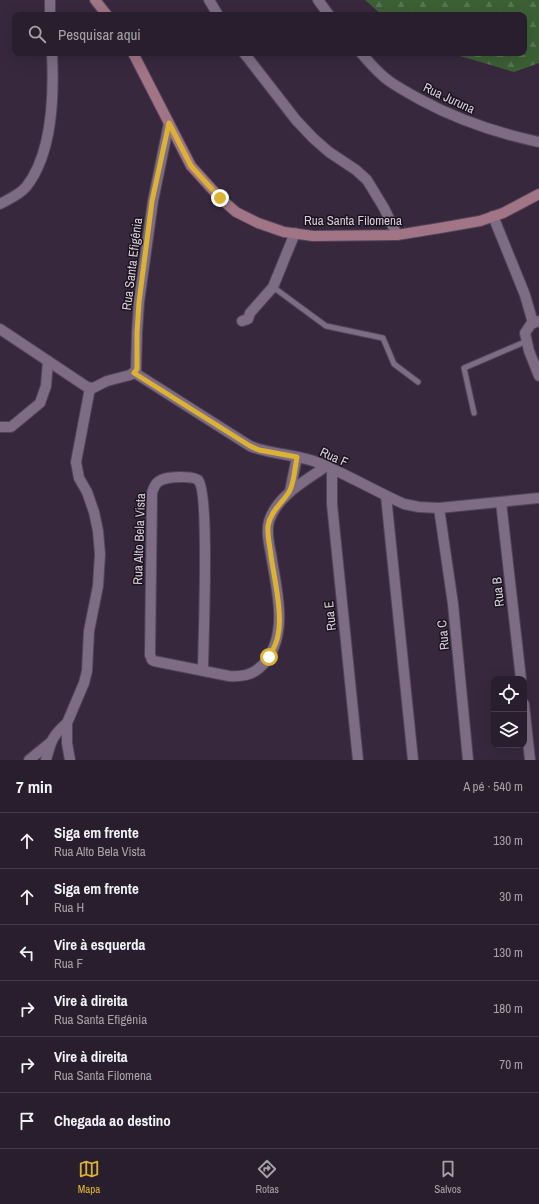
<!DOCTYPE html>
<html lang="pt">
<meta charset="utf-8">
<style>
:root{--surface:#291e2e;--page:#352b3a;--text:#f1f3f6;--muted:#a5a2aa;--line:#453c4a;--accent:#dbb233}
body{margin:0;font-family:"Archivo Narrow",sans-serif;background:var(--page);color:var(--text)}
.controls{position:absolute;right:12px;bottom:12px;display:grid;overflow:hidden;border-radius:8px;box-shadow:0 4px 16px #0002}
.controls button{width:36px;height:36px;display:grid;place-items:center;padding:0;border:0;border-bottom:1px solid var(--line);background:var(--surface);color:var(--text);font:20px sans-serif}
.stop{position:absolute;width:12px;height:12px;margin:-9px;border:3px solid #dbb233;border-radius:50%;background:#fff}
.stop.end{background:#dbb233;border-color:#fff;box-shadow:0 1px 4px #0008}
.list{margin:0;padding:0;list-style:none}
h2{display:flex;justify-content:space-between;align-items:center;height:52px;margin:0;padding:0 16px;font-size:17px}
h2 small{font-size:13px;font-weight:400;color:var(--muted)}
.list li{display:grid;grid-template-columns:26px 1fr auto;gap:12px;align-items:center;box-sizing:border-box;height:56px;padding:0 16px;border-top:1px solid var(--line)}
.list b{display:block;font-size:15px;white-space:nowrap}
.list p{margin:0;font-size:13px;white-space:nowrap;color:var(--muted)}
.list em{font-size:13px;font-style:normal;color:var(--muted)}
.icon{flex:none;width:22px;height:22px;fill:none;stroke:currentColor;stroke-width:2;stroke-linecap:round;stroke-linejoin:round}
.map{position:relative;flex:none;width:539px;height:760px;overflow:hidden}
.search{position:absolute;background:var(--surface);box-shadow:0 4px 16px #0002;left:12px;right:12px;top:12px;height:44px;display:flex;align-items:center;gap:10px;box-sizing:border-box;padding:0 14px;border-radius:8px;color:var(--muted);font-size:15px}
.sheet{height:388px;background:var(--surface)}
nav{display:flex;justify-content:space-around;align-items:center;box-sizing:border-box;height:56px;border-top:1px solid var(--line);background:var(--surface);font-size:11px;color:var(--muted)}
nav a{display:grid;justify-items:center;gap:2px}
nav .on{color:var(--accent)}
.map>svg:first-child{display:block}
</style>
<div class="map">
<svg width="539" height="760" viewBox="0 0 539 760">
<defs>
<pattern id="forest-firs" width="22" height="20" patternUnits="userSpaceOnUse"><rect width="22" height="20" fill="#3c5f35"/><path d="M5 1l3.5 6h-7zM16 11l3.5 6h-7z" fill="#577552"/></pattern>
</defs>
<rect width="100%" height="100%" fill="#37283e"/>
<polygon fill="url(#forest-firs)" points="365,0 539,0 539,63 514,72 450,53 524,53 524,15 382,15"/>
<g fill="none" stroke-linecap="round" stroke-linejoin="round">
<g stroke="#524558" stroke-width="7">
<g id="service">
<polyline points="273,287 326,326 383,338 394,364 418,382"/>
<polyline points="474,413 464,368 527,341"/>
</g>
</g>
<g stroke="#524558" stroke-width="12">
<g id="minor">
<polyline points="209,0 218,15"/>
<polyline points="318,0 329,15"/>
<polyline points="50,15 50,0"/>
<polyline points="244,53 296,120 313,138 329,152 356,170 367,180 384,208 397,235"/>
<path d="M361,53c9,10 17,20 28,28 10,7 21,13 32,19 37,20 76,33 118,42"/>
<path d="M0,204c9,-5 19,-9 26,-17 27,-34 28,-92 26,-134"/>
<polyline points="493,216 525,295 533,323"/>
<polyline points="242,321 248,319 250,313 273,287 295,233"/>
<polyline points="539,321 531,324 525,333 529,351 539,376"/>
<polyline points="0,329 87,387 93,388 107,381 130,375 136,371 137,333 139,302 153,201 169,123"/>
<path d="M135,373l115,73c22,9 47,8 69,17 29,12 56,28 85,41l15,3 20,1 100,-10"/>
<polyline points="0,427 11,427 40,403 46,386 48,361"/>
<polyline points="332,470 332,504 358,760"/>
<polyline points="290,491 297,457"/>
<polyline points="386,496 413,760"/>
<polyline points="501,502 521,679"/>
<polyline points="439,508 453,604 468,760"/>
<path d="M203,670c0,-24 7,-179 -5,-190 -5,-4 -23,-3 -30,-2 -10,2 -13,5 -16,15l-2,162 2,5 2,1 75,15c16,1 27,-2 37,-15 23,-30 10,-73 5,-107 -2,-10 -5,-22 -2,-33 8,-25 36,-40 56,-54"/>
<polyline points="524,704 530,760"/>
<polyline points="29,760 51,742"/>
<path d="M46,760c5,-19 6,-24 21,-37"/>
<polyline points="70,760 67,743 67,723 84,683 87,671 89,631 98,586 100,554 98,531 94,512 87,492 79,478 76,462 90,388"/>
</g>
</g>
<g stroke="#524558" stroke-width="12">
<g id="secondary">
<polyline points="95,0 107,15"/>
<polyline points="133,53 191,166 220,198 236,212 258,223 284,232 313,236 397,235 440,228 480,221 503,213 539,194"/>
</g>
</g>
<use href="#service" stroke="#7d6c84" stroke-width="5"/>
<use href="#minor" stroke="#7d6c84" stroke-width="10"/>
<use href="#secondary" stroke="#a17486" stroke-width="10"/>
</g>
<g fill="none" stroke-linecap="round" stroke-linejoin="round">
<path stroke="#dbb233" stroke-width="5" d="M220,198l-29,-32 -22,-43 -17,78 -13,101 -2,31v36l-3,4 116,73 9,4 38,7c-2,9 -3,28 -8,35 -7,11 -19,20 -21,34 -1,9 2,20 3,30 3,21 12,59 7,79 -1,8 -5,15 -9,22"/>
</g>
<g text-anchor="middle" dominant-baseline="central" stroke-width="3" stroke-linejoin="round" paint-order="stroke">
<g font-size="13" fill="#d8cfdd" stroke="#1b141e">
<text transform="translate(449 98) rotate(25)">Rua Juruna</text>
<text x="353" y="220">Rua Santa Filomena</text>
<text transform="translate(132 264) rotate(-83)">Rua Santa Efigênia</text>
<text transform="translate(334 457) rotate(24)">Rua F</text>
<text transform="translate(139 539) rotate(-88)">Rua Alto Bela Vista</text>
<text transform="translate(498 592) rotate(-96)">Rua B</text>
<text transform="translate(330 616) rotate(-96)">Rua E</text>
<text transform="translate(443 635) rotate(-96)">Rua C</text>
</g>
</g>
</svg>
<div class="controls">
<button><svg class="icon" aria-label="locate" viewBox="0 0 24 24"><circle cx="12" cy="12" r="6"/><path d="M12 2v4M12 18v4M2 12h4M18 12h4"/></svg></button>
<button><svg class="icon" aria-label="layers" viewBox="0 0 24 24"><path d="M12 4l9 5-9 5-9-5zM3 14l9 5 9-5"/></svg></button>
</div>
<div class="stop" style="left:269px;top:657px"></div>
<div class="stop end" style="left:220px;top:198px"></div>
<div class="search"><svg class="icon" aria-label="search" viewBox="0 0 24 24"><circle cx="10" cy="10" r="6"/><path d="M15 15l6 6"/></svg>Pesquisar aqui</div>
</div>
<section class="sheet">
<h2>7 min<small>A pé · 540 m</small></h2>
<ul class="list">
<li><svg class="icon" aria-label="ahead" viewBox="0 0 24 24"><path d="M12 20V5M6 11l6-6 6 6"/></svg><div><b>Siga em frente</b><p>Rua Alto Bela Vista</p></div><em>130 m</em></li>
<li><svg class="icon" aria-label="ahead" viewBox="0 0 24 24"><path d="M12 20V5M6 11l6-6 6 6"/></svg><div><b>Siga em frente</b><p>Rua H</p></div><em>30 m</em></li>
<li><svg class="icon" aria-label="left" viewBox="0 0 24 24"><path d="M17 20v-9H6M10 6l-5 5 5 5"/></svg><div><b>Vire à esquerda</b><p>Rua F</p></div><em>130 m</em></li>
<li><svg class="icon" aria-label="right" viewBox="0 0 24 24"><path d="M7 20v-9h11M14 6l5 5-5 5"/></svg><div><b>Vire à direita</b><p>Rua Santa Efigênia</p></div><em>180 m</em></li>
<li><svg class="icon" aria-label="right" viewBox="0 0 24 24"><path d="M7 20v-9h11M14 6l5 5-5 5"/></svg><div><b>Vire à direita</b><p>Rua Santa Filomena</p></div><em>70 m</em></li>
<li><svg class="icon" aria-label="arrive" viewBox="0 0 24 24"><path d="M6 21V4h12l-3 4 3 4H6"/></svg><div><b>Chegada ao destino</b></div></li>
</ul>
</section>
<nav>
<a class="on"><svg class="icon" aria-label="map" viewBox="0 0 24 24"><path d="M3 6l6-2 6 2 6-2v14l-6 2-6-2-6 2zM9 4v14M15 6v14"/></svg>Mapa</a>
<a><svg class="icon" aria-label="directions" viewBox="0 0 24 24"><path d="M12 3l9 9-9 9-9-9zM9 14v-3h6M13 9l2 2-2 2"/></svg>Rotas</a>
<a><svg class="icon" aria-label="saved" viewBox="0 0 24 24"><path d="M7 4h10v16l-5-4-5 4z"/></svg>Salvos</a>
</nav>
